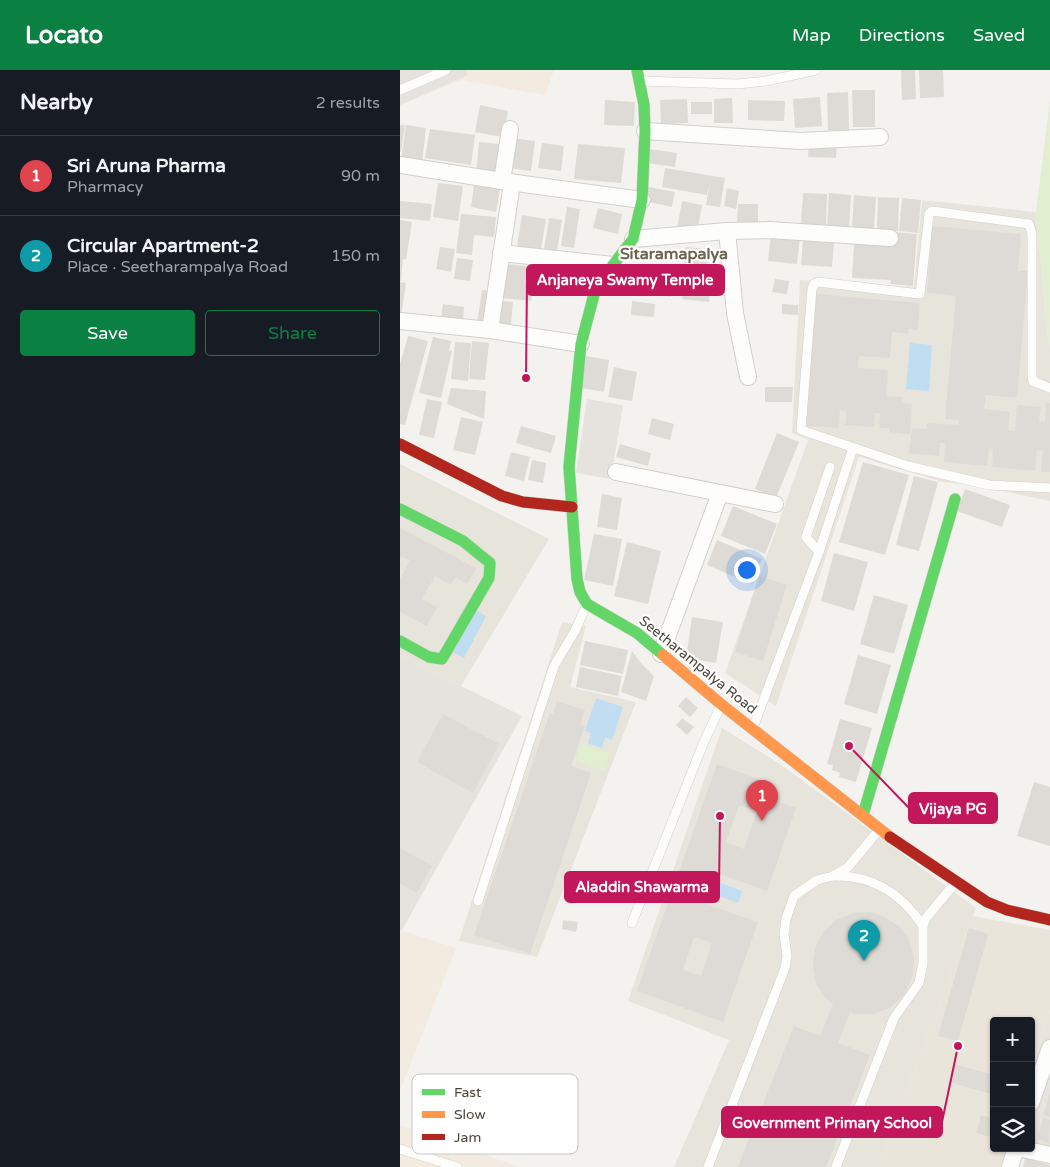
<!DOCTYPE html>
<meta charset="utf-8">
<style>
:root{--surface:#171b24;--page:#20242c;--text:#f1f3f6;--muted:#9ea1a6;--line:#363941;--accent:#0b8043}
body{margin:0;font-family:"Varela Round",sans-serif;background:var(--page);color:var(--text)}
.controls{position:absolute;right:15px;bottom:15px;display:grid;overflow:hidden;border-radius:5px;box-shadow:0 1px 4px #0004}
.controls button{width:45px;height:45px;display:grid;place-items:center;padding:0;border:0;border-bottom:1px solid var(--line);background:var(--surface);color:var(--text);font:25px sans-serif}
.you{position:absolute;left:346px;top:499px;width:18px;height:18px;margin:-12px;border:4px solid #fff;border-radius:50%;background:#1a73e8;box-shadow:0 0 0 8px #1a73e833}
.badge{display:grid;place-items:center;width:32px;height:32px;border-radius:50%;background:var(--accent);color:#fff;font-size:16px;font-weight:700}
.pin{position:absolute;translate:-50% -41px;filter:drop-shadow(0 1px 2px #0008)}
.pin::after{content:'';position:absolute;top:26px;width:18px;height:15px;background:inherit;clip-path:polygon(0 0,100% 0,50% 100%)}
.list{margin:0;padding:0;list-style:none}
h2{display:flex;justify-content:space-between;align-items:center;height:65px;margin:0;padding:0 20px;font-size:21px}
h2 small{font-size:16px;font-weight:400;color:var(--muted)}
.list li{display:grid;grid-template-columns:32px 1fr auto;gap:15px;align-items:center;box-sizing:border-box;height:80px;padding:0 20px;border-top:1px solid var(--line)}
.list b{display:block;font-size:19px;white-space:nowrap}
.list p{margin:0;font-size:16px;white-space:nowrap;color:var(--muted)}
.list em{font-size:16px;font-style:normal;color:var(--muted)}
.actions{display:flex;gap:10px;padding:15px 20px}
.actions a{flex:1;padding:11px 0;border:1px solid var(--accent);border-radius:5px;text-align:center;font-size:18px;color:var(--accent)}
.actions .main{background:var(--accent);color:#fff}
.icon{flex:none;width:28px;height:28px;fill:none;stroke:currentColor;stroke-width:2;stroke-linecap:round;stroke-linejoin:round}
.map{position:relative;flex:none;width:650px;height:1097px;overflow:hidden}
header{display:flex;align-items:center;gap:30px;box-sizing:border-box;height:70px;padding:0 25px;background:var(--accent);color:#fff}
header strong{font-size:24px}
nav{display:flex;gap:28px;margin-inline-start:auto;font-size:18px}
main{display:flex}
aside{flex:1;background:var(--surface)}
.map>svg:first-child{display:block}
</style>
<header>
<strong>Locato</strong>
<nav><a>Map</a><a>Directions</a><a>Saved</a></nav>
</header>
<main>
<aside>
<h2>Nearby<small>2 results</small></h2>
<ul class="list">
<li><span class="badge" style="background:#e0444e">1</span><div><b>Sri Aruna Pharma</b><p>Pharmacy</p></div><em>90 m</em></li>
<li><span class="badge" style="background:#0f9aa8">2</span><div><b>Circular Apartment-2</b><p>Place · Seetharampalya Road</p></div><em>150 m</em></li>
</ul>
<div class="actions"><a class="main">Save</a><a>Share</a></div>
</aside>
<div class="map">
<svg width="650" height="1097" viewBox="0 0 650 1097">
<rect width="100%" height="100%" fill="#f4f2ee"/>
<g fill="#e7e4dc">
<polygon points="522,130 636,142 648,270 650,278 650,431 573,415 543,412 459,387 376,636 325,603 408,370 392,363 400,210 514,217"/>
<polygon points="0,394 149,469 61,616 0,586"/>
<polygon points="162,552 186,556 170,617 236,632 137,887 59,871"/>
<polygon points="322,658 380,694 576,838 476,1097 274,1097 329,970 228,931"/>
<polygon points="650,942 650,1090 606,1078 631,1078 631,1001"/>
</g>
<g fill="#f3ebdf">
<polygon points="0,0 154,0 145,25 61,10 0,35"/>
<polygon points="0,860 56,878 0,1021"/>
<polygon points="0,1055 120,1097 0,1097"/>
</g>
<polygon fill="#e6e2de" points="0,586 122,646 2,860 0,860"/>
<polygon fill="#eae5da" points="573,846 650,860 650,942 631,1001 631,951 594,951 594,1078 606,1078 601,1097 476,1097"/>
<g fill="#e1eecf">
<polygon points="650,30 650,278 648,270 636,142"/>
<polygon points="181,673 210,683 204,701 175,690"/>
</g>
<g fill="#e6e3df">
<polygon points="0,0 66,0 68,5 0,35"/>
<polygon points="187,329 223,335 211,409 176,403"/>
</g>
<g fill="#c0ddf1">
<polygon points="510,273 532,275 529,321 506,319"/>
<polygon points="66,535 86,546 64,588 43,577"/>
<polygon points="196,628 223,637 212,670 205,667 202,678 188,673 191,663 185,661"/>
<polygon points="318,812 342,821 338,833 314,824"/>
</g>
<g fill="#dedbd6" fill-rule="evenodd">
<polygon points="501,0 515,0 516,29 502,30"/>
<polygon points="519,0 543,0 544,27 520,28"/>
<polygon points="452,20 475,20 475,57 453,57"/>
<polygon points="448,22 449,60 428,60 427,23"/>
<polygon points="420,27 422,56 395,58 393,29"/>
<polygon points="332,28 333,53 314,53 314,29"/>
<polygon points="287,29 288,53 261,54 260,30"/>
<polygon points="205,30 235,32 234,56 204,55"/>
<polygon points="348,30 385,31 384,51 348,50"/>
<rect x="291" y="32" width="21" height="12"/>
<polygon points="80,35 108,41 103,67 75,62"/>
<polygon points="0,55 5,55 1,82 0,82"/>
<polygon points="6,55 26,58 22,93 1,90"/>
<polygon points="30,59 75,65 71,95 25,88"/>
<polygon points="112,68 135,71 131,101 108,98"/>
<polygon points="409,71 437,72 436,88 408,87"/>
<polygon points="79,72 100,74 98,106 76,104"/>
<polygon points="142,73 164,76 161,101 138,98"/>
<polygon points="178,74 225,78 221,113 174,109"/>
<polygon points="249,79 277,83 275,97 247,93"/>
<polygon points="265,98 325,108 320,137 306,135 310,111 307,125 262,117"/>
<polygon points="38,113 63,116 58,151 33,147"/>
<polygon points="74,115 100,119 96,142 71,137"/>
<polygon points="248,117 275,122 272,137 245,131"/>
<polygon points="327,118 339,121 336,139 324,136"/>
<polygon points="403,123 427,124 426,156 401,154"/>
<polygon points="429,123 451,125 449,158 427,157"/>
<polygon points="454,125 476,127 474,159 452,158"/>
<polygon points="478,127 499,128 498,161 477,160"/>
<polygon points="502,128 521,130 518,163 499,161"/>
<polygon points="0,131 32,134 30,151 0,148"/>
<polygon points="282,131 302,135 297,163 277,159"/>
<polygon points="338,134 358,134 358,152 337,152"/>
<polygon points="167,137 180,139 174,178 161,176"/>
<polygon points="198,138 222,144 218,164 193,158"/>
<polygon points="61,144 96,147 94,167 74,165 72,185 56,183"/>
<polygon points="122,145 146,149 141,180 117,176"/>
<polygon points="149,148 162,150 157,181 144,179"/>
<polygon points="0,150 12,152 6,190 3,189 1,211 0,211"/>
<polygon points="532,156 621,164 618,201 628,201 617,328 586,325 584,339 610,342 608,360 615,361 617,335 641,337 639,351 645,352 646,333 650,333 650,402 641,402 643,381 637,380 635,401 592,397 593,379 589,378 587,396 544,392 545,373 540,373 539,386 509,383 512,358 526,359 527,353 559,355 559,350 545,349 556,226 527,223"/>
<polygon points="494,162 517,164 513,216 490,214 491,210 452,208 454,174 493,177"/>
<polygon points="371,163 400,166 397,194 368,191"/>
<polygon points="403,170 434,172 432,197 401,195"/>
<polygon points="40,177 55,179 51,202 36,199"/>
<polygon points="285,177 308,179 307,195 284,193"/>
<polygon points="57,188 73,190 70,211 54,209"/>
<polygon points="105,194 135,197 131,231 102,228"/>
<polygon points="285,201 312,204 309,232 282,229"/>
<polygon points="263,209 273,211 271,227 261,225"/>
<polygon points="375,209 389,211 387,224 372,222"/>
<polygon points="0,212 6,213 1,247 0,247"/>
<polygon points="82,220 90,221 86,255 77,254"/>
<polygon points="416,224 520,233 518,260 509,259 508,264 492,262 490,288 459,286 458,298 488,300 486,326 502,327 502,333 512,334 510,364 489,362 489,358 479,358 480,343 475,343 474,357 445,355 447,341 440,340 439,358 406,356"/>
<polygon points="102,231 113,232 111,254 99,253"/>
<polygon points="232,231 255,234 254,247 231,245"/>
<polygon points="43,234 64,237 63,250 41,248"/>
<polygon points="382,234 398,235 398,245 382,244"/>
<polygon points="8,266 28,271 5,355 0,354 0,294"/>
<polygon points="33,267 51,271 49,280 52,281 41,328 19,323"/>
<polygon points="72,271 89,273 85,310 69,309"/>
<polygon points="55,272 71,273 68,311 51,309"/>
<polygon points="186,286 209,290 204,322 181,318"/>
<polygon points="214,297 237,302 232,331 208,327"/>
<polygon points="365,317 393,317 392,332 365,332"/>
<polygon points="51,318 86,321 84,349 47,334"/>
<polygon points="27,329 42,332 34,368 19,365"/>
<polygon points="61,347 83,352 75,385 53,380"/>
<polygon points="252,348 274,354 270,370 248,364"/>
<polygon points="121,356 156,366 151,383 116,373"/>
<polygon points="377,363 399,372 376,428 355,419"/>
<polygon points="220,374 251,383 248,396 216,387"/>
<polygon points="111,382 130,387 124,411 105,406"/>
<polygon points="132,390 146,393 143,413 128,410"/>
<polygon points="463,392 509,405 485,485 439,472"/>
<polygon points="514,406 538,412 519,481 496,475"/>
<polygon points="565,419 610,435 602,457 557,441"/>
<polygon points="202,424 222,428 217,460 197,457"/>
<polygon points="333,436 377,454 365,484 321,466"/>
<polygon points="0,458 76,498 67,514 55,507 51,515 35,506 22,529 37,537 27,556 0,542 0,509 10,490 3,487 2,488 0,487"/>
<polygon points="194,464 222,469 213,516 184,510"/>
<polygon points="317,470 362,489 352,514 307,495"/>
<polygon points="227,472 261,481 248,534 214,526"/>
<polygon points="434,483 468,492 454,541 421,531"/>
<polygon points="359,506 387,515 363,591 335,582"/>
<polygon points="474,525 508,535 494,584 460,574"/>
<polygon points="292,547 323,552 316,593 286,588"/>
<polygon points="185,571 228,580 223,604 180,595"/>
<polygon points="232,581 240,592 254,606 246,631 221,622"/>
<polygon points="458,585 491,595 477,644 444,634"/>
<polygon points="180,597 222,606 218,626 176,617"/>
<polygon points="286,627 298,638 290,647 278,636"/>
<polygon points="157,631 185,640 180,654 185,656 171,696 191,703 130,884 74,865 150,643 153,644"/>
<polygon points="43,644 99,674 73,723 17,692"/>
<polygon points="282,648 294,657 287,665 276,655"/>
<polygon points="440,649 472,658 456,712 439,707 440,703 432,700 433,695 427,694"/>
<path d="M317,694l50,18 -5,14 34,12 -29,83 -56,-20 -11,31 58,20 -35,100 -86,-31zM339,735l18,6 -13,38 -18,-7zM294,867l18,6 -11,33 -18,-6z"/>
<polygon points="634,712 650,717 650,776 617,766"/>
<polygon points="0,778 32,796 17,823 0,814"/>
<polygon points="470,842 483,846 499,856 509,870 514,887 513,905 503,926 490,938 473,944 455,944 450,942 438,973 470,985 426,1097 338,1097 394,956 420,966 433,934 426,928 416,913 413,895 415,878 423,862 436,850 453,843"/>
<polygon points="163,850 178,852 176,862 162,859"/>
<polygon points="569,858 588,864 558,971 538,966"/>
<polygon points="554,994 594,1005 594,1025 549,1012"/>
<polygon points="650,1023 650,1047 643,1045"/>
<polygon points="581,1045 594,1049 594,1068 576,1063"/>
<polygon points="643,1048 650,1050 649,1073 637,1069"/>
<polygon points="625,1088 650,1095 650,1097 623,1097"/>
</g>
<g fill="none" stroke-linecap="round" stroke-linejoin="round">
<g stroke="#d2d0cb" stroke-width="10">
<g id="lane">
<polyline points="240,11 338,14 366,11 416,0"/>
<polyline points="0,20 46,0"/>
<polyline points="650,318 633,311 632,306 632,164 629,154 532,141 529,144 520,224 418,212 414,214 412,219 401,360 508,396 589,415 650,418"/>
<polyline points="419,482 406,467 430,397"/>
<polyline points="353,658 419,482 453,378"/>
<path d="M434,806c38,-1 68,18 89,50"/>
<polyline points="78,831 154,596 175,561 187,534"/>
<polyline points="232,853 303,674 321,635"/>
<polyline points="0,1079 57,1097"/>
<polyline points="308,1097 385,898 387,886 384,864 386,849 394,826 417,810 433,806 447,798 479,760"/>
<polyline points="436,1097 494,948 519,913 523,893 523,856 526,848 556,812"/>
</g>
</g>
<g stroke="#d2d0cb" stroke-width="18">
<g id="street">
<polyline points="245,61 401,71 480,67"/>
<polyline points="0,95 102,111 242,130"/>
<polyline points="102,111 110,59"/>
<polyline points="327,161 335,243 348,307"/>
<polyline points="233,169 327,161 370,160 490,168"/>
<polyline points="101,183 213,195"/>
<polyline points="0,251 90,260 181,274"/>
<polyline points="90,260 112,113"/>
<polyline points="216,402 375,434"/>
<polyline points="261,584 320,423"/>
<polyline points="631,1033 650,978"/>
<polyline points="618,1078 650,1085"/>
<polyline points="610,1097 616,1078"/>
</g>
</g>
<g stroke="#d3cfc5" stroke-width="12">
<g id="fast">
<polyline points="237,0 244,35 245,61 242,130 233,169 196,217 181,274 169,397 177,509 180,522 187,534 237,563 263,585"/>
<polyline points="0,439 63,471 90,493 89,508 42,589 29,587 0,571"/>
<polyline points="463,745 555,429"/>
</g>
</g>
<g stroke="#d3cfc5" stroke-width="12">
<polyline id="slow" points="263,585 322,635 490,767"/>
</g>
<g stroke="#d3cfc5" stroke-width="12">
<g id="jam">
<polyline points="0,374 102,426 123,432 172,437"/>
<polyline points="490,767 587,832 607,840 650,850"/>
</g>
</g>
<use href="#lane" stroke="#fdfdfc" stroke-width="9"/>
<use href="#street" stroke="#fdfdfc" stroke-width="16"/>
<use href="#fast" stroke="#63d668" stroke-width="11"/>
<use href="#slow" stroke="#ff974d" stroke-width="11"/>
<use href="#jam" stroke="#b3261e" stroke-width="11"/>
</g>
<g text-anchor="middle" dominant-baseline="central" stroke-width="4.5" stroke-linejoin="round" paint-order="stroke">
<g font-size="14" fill="#4b4439" stroke="#fff">
<text transform="translate(298 595) rotate(39)">Seetharampalya Road</text>
</g>
<g font-size="16" font-weight="bold" fill="#6e6250" stroke="#fff">
<text x="274" y="184">Sitaramapalya</text>
</g>
</g>
<rect x="12" y="1004" width="166" height="80" rx="8" fill="#fff" stroke="#c9c7c4" stroke-width="1"/>
<rect x="22" y="1019" width="23" height="6" fill="#63d668"/>
<rect x="22" y="1041" width="23" height="7" fill="#ff974d"/>
<rect x="22" y="1064" width="23" height="6" fill="#b3261e"/>
<g font-size="14" fill="#4b4439">
<text x="54" y="1027">Fast</text>
<text x="54" y="1049">Slow</text>
<text x="54" y="1072">Jam</text>
</g>
<path fill="none" stroke="#c2185b" stroke-width="2" d="M126 308L127 210M449 676L509 738M320 746L319 817M558 976L542 1052"/>
<g fill="#c2185b" stroke="#fff" stroke-width="2">
<circle cx="126" cy="308" r="5"/>
<circle cx="449" cy="676" r="5"/>
<circle cx="320" cy="746" r="5"/>
<circle cx="558" cy="976" r="5"/>
</g>
<g fill="#c2185b" stroke="#c2185b" stroke-width="2">
<rect x="127" y="195" width="197" height="30" rx="5"/>
<rect x="509" y="723" width="88" height="30" rx="5"/>
<rect x="165" y="802" width="154" height="30" rx="5"/>
<rect x="322" y="1037" width="220" height="30" rx="5"/>
</g>
<g font-size="15" text-anchor="middle" font-weight="bold" fill="#fff">
<text x="225" y="215">Anjaneya Swamy Temple</text>
<text x="553" y="744">Vijaya PG</text>
<text x="242" y="822">Aladdin Shawarma</text>
<text x="432" y="1058">Government Primary School</text>
</g>
</svg>
<div class="controls">
<button>+</button>
<button>−</button>
<button><svg class="icon" aria-label="layers" viewBox="0 0 24 24"><path d="M12 4l9 5-9 5-9-5zM3 14l9 5 9-5"/></svg></button>
</div>
<div class="you"></div>
<div class="pin badge" style="left:362px;top:751px;background:#e0444e">1</div>
<div class="pin badge" style="left:464px;top:891px;background:#0f9aa8">2</div>
</div>
</main>
